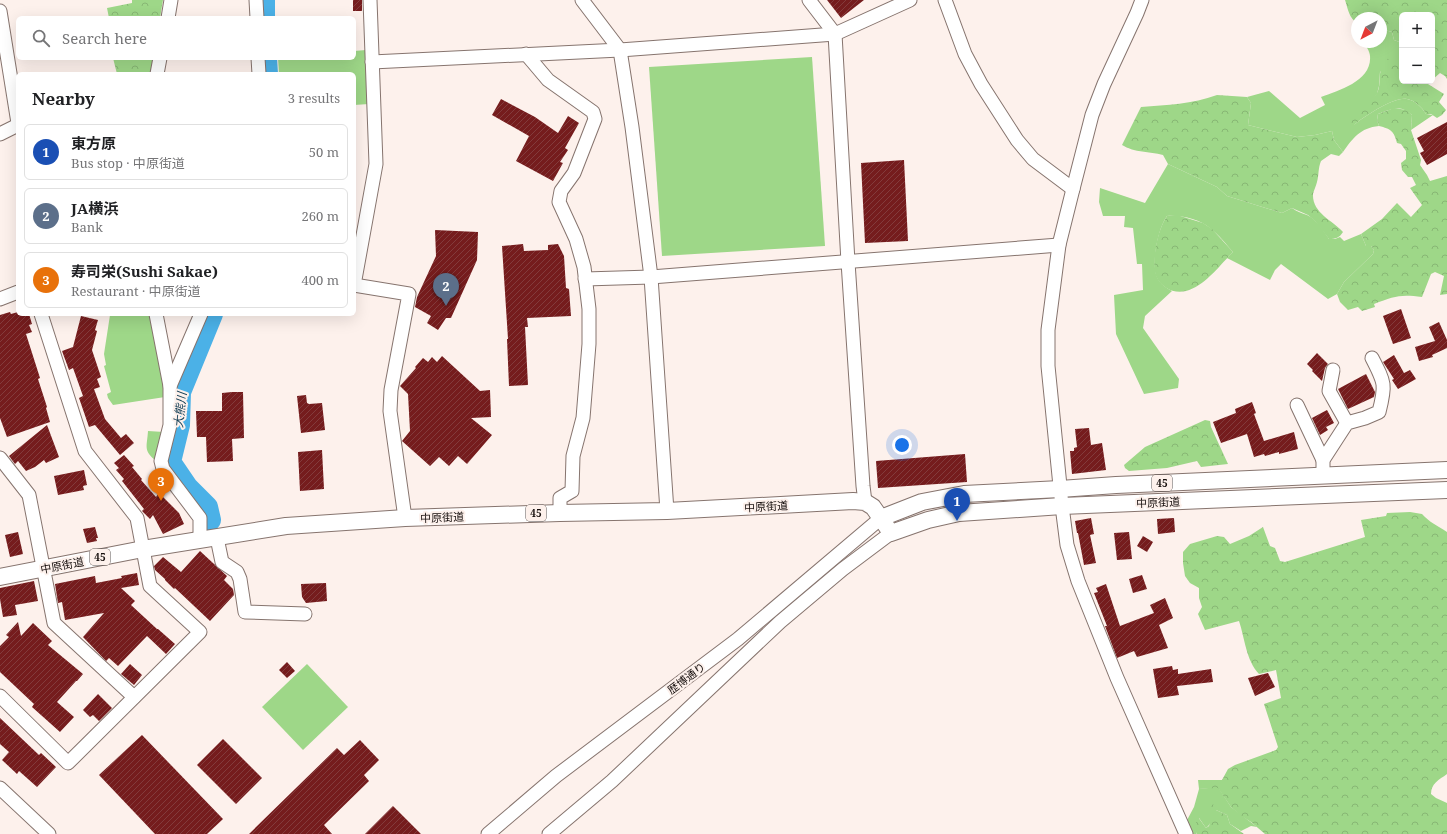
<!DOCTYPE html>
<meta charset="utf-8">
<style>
:root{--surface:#fff;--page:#f2f2f2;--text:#202124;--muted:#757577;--line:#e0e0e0;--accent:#111827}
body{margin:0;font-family:"Noto Serif","Noto Sans JP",serif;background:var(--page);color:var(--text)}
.controls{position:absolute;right:12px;top:12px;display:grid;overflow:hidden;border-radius:6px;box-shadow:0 4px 16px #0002}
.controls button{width:36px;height:36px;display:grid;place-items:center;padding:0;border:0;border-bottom:1px solid var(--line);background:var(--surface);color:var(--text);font:20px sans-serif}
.compass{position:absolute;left:1351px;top:12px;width:36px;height:36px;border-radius:50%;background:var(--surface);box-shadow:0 4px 16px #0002;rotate:222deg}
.you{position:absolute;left:902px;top:445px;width:14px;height:14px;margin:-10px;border:3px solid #fff;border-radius:50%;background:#1a73e8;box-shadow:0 0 0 6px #1a73e833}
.badge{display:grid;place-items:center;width:26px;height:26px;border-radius:50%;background:var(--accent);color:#fff;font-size:13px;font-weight:700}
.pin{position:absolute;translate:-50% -33px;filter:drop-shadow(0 1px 2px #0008)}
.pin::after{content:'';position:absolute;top:21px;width:14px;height:12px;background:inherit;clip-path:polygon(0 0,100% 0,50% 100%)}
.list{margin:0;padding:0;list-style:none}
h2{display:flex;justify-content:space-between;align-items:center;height:52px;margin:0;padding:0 16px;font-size:17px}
h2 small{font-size:13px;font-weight:400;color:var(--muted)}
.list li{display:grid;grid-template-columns:26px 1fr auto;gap:12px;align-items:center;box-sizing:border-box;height:56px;margin:0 8px 8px;padding:0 8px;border:1px solid var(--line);border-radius:6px}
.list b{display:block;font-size:15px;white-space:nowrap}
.list p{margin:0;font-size:13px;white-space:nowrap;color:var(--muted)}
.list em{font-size:13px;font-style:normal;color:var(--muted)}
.icon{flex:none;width:22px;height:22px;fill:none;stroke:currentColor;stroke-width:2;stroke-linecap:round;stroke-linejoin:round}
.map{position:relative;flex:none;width:1447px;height:834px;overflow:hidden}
.search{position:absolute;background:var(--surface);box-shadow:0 4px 16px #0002;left:16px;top:16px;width:340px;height:44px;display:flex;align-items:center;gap:10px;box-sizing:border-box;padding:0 14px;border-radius:6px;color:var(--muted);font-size:15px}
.panel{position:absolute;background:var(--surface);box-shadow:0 4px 16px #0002;left:16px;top:72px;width:340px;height:244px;border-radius:6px}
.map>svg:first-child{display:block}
</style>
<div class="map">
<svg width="1447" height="834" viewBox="0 0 1447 834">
<defs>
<pattern id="forest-crowns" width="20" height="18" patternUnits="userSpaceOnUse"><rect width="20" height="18" fill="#9ed788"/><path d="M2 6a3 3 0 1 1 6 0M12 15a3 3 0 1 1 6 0" fill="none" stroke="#87b774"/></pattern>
<pattern id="building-hatch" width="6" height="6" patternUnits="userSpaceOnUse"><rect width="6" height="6" fill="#751c1d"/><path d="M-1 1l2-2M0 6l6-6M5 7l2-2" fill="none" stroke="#833b3c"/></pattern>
</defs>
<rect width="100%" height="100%" fill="#fdf1ec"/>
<g fill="#9ed788">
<path d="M1381,29l11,3 2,8 8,3v8l-22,21 -1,14 -2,8 -23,31c9,-8 41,-29 53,-26 7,1 15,8 19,15l7,1 -22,15 1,-15c-11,-11 -21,-6 -34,-1l-1,6 2,6c-19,2 -26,12 -36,26l-9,-12 -2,-9 -17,4 -18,2 -49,-12 3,-22 -4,-6 22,-6 31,27 25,-13 -4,-8c18,-7 51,-16 49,-41 0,-4 -4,-10 -6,-14h17z"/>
<polygon points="366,50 369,104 354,105 354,74 279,74 278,58 354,58 354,51"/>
<polygon points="812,57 825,246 662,256 649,67"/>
<path d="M1168,164l49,23 10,9 55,17 10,-5c5,4 10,5 15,7 10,5 16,15 22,24h6l5,-2 4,4 17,-7 5,12h5l3,4 -1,4 -29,28 -7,12 -9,5 -47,-35 -6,6 -5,10 -43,-22 6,-6c-7,-8 -14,-17 -22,-23 -11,-10 -30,-14 -44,-13 -9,12 -16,47 -10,61 3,7 9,11 15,14l-27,25 -2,12 36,51 -1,9 -34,6 -28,-60 -2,-39 29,-5 -1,-26h-5l-4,-36 -9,-1 1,-11h-22l-4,-14 1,-14 45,15z"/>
<polygon points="152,314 166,387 165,397 113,405 108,398 107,394 111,392 104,366 106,365 104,354 110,315"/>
<path d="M148,431l16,1 -8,29c-13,-11 -9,-14 -8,-30z"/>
<polygon points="307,664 348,707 303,750 262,707"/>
<path d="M1218,787l13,20 26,20 -6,-1 -10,5 -11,-7 -3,-9 -11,-5c-3,5 -5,15 -10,18l-7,-10 -3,15 1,1h-5l-6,-12 8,-15 5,-18z"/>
</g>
<g fill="url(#forest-crowns)">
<polygon points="132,0 163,0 160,18 109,18 107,8 132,3"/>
<path d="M1345,0h102v79l-2,-3 -5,-3 -8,7v-65h-30v28l-8,-3 -2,-8 -11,-3v-11h-24v5c-8,-5 -9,-14 -12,-23z"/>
<path d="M1402,51v30h28l-2,3 16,10 -5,8 7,8 -4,5 -5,3 -6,-4h-5c-4,-7 -12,-14 -19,-15 -12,-3 -44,18 -53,26l-3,-1c2,-14 19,-20 26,-31 5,-9 0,-21 7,-30 4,-6 12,-9 18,-12z"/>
<polygon points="113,58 154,58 151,73 150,74 117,74"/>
<path d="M1217,95l30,2 4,6 -3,22 49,12 18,-2 17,-4 2,9 9,12 -4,4 -8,-2 -10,7c-3,7 -2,14 -4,21 -1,4 -3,8 -4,12 -1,19 19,26 30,38 -4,6 -7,7 -14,7l-14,-18 -7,-6 -16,-7 -10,5 -55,-17 -10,-9 -49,-23 -5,-9c-14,-4 -28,-2 -41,-10l19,-38c26,-2 51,-3 76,-12z"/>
<path d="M1394,108l13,2 5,5 -1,15 10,30 -1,5 7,10 3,6 17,-5v118l-7,1 4,-19 -9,-4 -4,2 -9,23c-21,-3 -28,-1 -48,7l1,3 -13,4 -4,-4 -10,3 -8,-8 -3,-8 7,-12 29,-28 1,-4 -3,-4h-5l-5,-12 21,-15 15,-16 14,14 11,-12 -12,-17 6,-3 -4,-8h-4l-6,-7 -1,-7 5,-4v-8l-5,-7 -4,-1c-3,-12 -6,-14 -18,-17l-2,-6 1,-6z"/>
<path d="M1177,215l26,8 9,6 21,23c-13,13 -28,34 -47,39 -12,3 -25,-3 -30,-15 -5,-15 2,-48 11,-60z"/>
<polygon points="1205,420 1210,421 1211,427 1228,464 1201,467 1197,461 1167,468 1129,471 1125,468 1124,465 1145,447"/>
<path d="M1410,512l12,2c7,8 16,12 25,18v242c-8,6 -16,9 -16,20l5,4 11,5v31h-182l-14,-12 -11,-7 -9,-8 -13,-19 -19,1 -1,-9h24l6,-11 7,-4 41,-15 2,-3 -14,-43 17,-6 -5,-28 -17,4c-13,-14 -14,-35 -20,-53l-34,9 -7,-16 4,-7 -3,-9v-10l-9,-5 -5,-7 -2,-13v-11l7,-8 27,-8 7,1 6,7 19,-8 14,-9 7,19 5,2 5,13 5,1 80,-25 -4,-17 25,-4 1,-3z"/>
<polygon points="1213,804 1216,810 1227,815 1230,824 1244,834 1197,834 1194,829 1198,817 1206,828 1209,826 1211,818 1208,812 1211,805"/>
</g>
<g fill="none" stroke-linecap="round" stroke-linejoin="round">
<g stroke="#4bb1e7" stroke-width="22">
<polyline points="264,0 264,18"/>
<polyline points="266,58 267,74"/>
<polyline points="210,520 207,507 187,487 170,462 179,425 180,392 212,314"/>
</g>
</g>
<g fill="url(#building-hatch)">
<rect x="353" y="0" width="9" height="11"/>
<polygon points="827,0 864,0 841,18"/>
<polygon points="501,99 535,117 558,133 568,116 579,123 565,148 568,150 560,162 563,163 553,181 516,161 529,136 492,115"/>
<polygon points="1447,122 1447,154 1427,165 1420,153 1424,151 1417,138"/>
<polygon points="904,160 908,241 865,243 861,163"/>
<polygon points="435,230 478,232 477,260 451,318 446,318 438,330 427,323 431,316 415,307 417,297 436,256"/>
<polygon points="523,244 524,251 548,250 548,245 558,244 564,256 566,288 569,289 571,316 527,318 528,327 525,327 528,385 509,386 507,339 508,339 502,246"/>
<polygon points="1401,309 1411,338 1393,344 1383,316"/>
<polygon points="10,312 11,314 18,312 18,314 29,314 32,324 29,325 32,332 26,334 40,378 38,379 47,407 46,408 50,422 7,437 0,418 0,315"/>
<polygon points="81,316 98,320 95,330 97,331 92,350 101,377 97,379 100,387 94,389 105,419 121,438 126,434 134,443 120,455 95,425 89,427 79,398 83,396 73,368 69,370 62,351 73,347"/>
<polygon points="1439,322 1447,340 1447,348 1432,355 1433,357 1419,361 1415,347 1435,341 1429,327"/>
<polygon points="1317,353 1328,364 1325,368 1322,381 1312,371 1313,370 1307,364"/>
<polygon points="1394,355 1404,373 1410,370 1416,379 1398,389 1392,380 1394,379 1383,362"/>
<polygon points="442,356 480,391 490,390 491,417 471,418 492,435 467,464 458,456 449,466 439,457 430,466 402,441 410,431 408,394 400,386 416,368 415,367 423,358 428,362 432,357 437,362"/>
<polygon points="1366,374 1375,392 1374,397 1348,409 1338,389"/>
<polygon points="232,392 243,392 244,438 232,439 233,461 207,462 206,437 197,437 196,411 222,411 222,393"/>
<polygon points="306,395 307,403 309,404 322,403 325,430 301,433 297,396"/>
<polygon points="1252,402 1256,413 1254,414 1264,441 1294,432 1298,449 1279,454 1279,452 1265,456 1264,454 1254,457 1247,434 1221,443 1213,422 1236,413 1235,409"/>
<polygon points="1327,410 1334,423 1326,427 1328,430 1320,435 1312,418"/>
<polygon points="47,425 59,457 46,463 44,460 35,467 26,471 18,461 15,464 9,456"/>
<polygon points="1089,428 1091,445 1102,443 1106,470 1072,474 1070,451 1074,451 1074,448 1077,447 1075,429"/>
<polygon points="322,450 324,489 300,491 298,452"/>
<polygon points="965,454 967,482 878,488 876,461"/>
<polygon points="124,455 134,466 132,467 142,479 141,480 156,497 159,493 179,513 184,524 163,534 153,515 150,519 142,511 144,509 122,481 124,479 116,470 119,468 114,463"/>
<polygon points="84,470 87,485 83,486 84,490 58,495 54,476"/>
<polygon points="1091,518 1094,534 1090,535 1096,563 1084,565 1078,533 1077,533 1075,521"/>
<polygon points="1174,518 1175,532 1158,534 1157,519"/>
<polygon points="95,527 98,538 96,538 97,541 87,543 83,529"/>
<polygon points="18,532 23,554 10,557 5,535"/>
<polygon points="1129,532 1132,559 1117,560 1114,533"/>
<polygon points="1143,536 1153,542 1147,552 1137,546"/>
<polygon points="200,551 227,576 224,580 233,589 234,595 210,621 175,588 174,589 165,580 165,579 155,570 154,566 163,557 181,572"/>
<polygon points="137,573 139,585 121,588 135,601 131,605 157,629 158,629 175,644 166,654 147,636 118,666 109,658 106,661 83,637 104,613 65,620 62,602 58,603 55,584 95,576 96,583 122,578 121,576"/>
<polygon points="1142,575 1147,589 1133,593 1129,579"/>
<polygon points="34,581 38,601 15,605 17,615 3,617 0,599 0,588"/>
<polygon points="326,583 327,601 306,603 302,597 301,584"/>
<polygon points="1106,584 1120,626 1154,613 1150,605 1165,598 1173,618 1159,625 1168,648 1137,657 1134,651 1117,658 1105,626 1107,626 1094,593 1098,592 1096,588"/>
<polygon points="18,622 21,636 33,623 52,641 48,645 83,674 77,681 76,681 57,702 74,717 60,732 32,707 34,704 0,672 0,646 9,637 6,635"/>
<polygon points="287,662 295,671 287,678 279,670"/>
<polygon points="130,664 142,675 134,685 121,674"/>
<polygon points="1172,666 1173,670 1178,669 1178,674 1211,669 1213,682 1177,686 1179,695 1158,698 1153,669"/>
<polygon points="1268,673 1275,687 1255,696 1248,678"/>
<polygon points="98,694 112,708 99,721 93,715 90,717 83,710"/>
<polygon points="0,718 39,755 41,753 56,767 37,787 19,771 17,774 2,760 9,752 0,744"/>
<polygon points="142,735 223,819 207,834 155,834 99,775"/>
<polygon points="223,739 262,778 236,804 197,765"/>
<polygon points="360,740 379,760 364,775 369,781 324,825 332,834 249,834 337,748 344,755"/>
<polygon points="393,806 421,834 365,834"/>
</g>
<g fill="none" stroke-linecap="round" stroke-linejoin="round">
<g stroke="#86746e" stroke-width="15">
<g id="minor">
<polyline points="256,0 257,18"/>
<polyline points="582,0 620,50 632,127 651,277 667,511"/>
<polyline points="809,0 835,34 848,262 863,486 865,502"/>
<polyline points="945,0 965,54 981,84 1017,140 1033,159 1073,189"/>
<polyline points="1142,0 1137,13 1104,84 1092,115 1073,189 1059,245 1048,330 1048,366 1062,506 1067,545 1078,581 1117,678 1186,834"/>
<polyline points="0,11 18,123"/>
<polyline points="168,18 171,0"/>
<polyline points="526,54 548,80 593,112 595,119 574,173 561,191 559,202 576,239 584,267 589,309 589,344 583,418 573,456 572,491 560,498 560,513"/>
<polyline points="258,58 259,74"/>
<polyline points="372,62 620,50 835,34 910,0"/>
<polyline points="157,74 160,58"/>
<polyline points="0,134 18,125"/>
<polyline points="585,279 651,277 1059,245"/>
<polyline points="354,285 376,164 370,0"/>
<polyline points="354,285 409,294 391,390 390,411 405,518"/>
<polyline points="0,299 18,292"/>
<polyline points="156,314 170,386 170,425 161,461 163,469 200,518 200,540"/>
<polyline points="1333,370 1329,391 1347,423"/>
<polyline points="170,386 201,314"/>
<polyline points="1297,405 1323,460"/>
<polyline points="0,458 29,495 54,623 134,697"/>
<path d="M1323,476v-16l24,-37 18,-5 14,-6c7,-27 6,-29 -7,-54"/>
<polyline points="217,538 222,562 237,572 240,579 245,612 305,614"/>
<polyline points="0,696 68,763 200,632 150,586 137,518 85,451 41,314"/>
<polyline points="0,788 49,834"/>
<polyline points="488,834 556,776 738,639 881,518"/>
<polyline points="549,834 612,781 780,622 843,569 891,533"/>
</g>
</g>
<g stroke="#86746e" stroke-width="18">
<g id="major">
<polyline points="881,518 922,502 964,494 1060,489 1116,485 1447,470"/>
<polyline points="0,577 143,549 286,526 405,518 560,513 667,511 853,501 865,502 873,507 891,533 928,520 959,513 1062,506 1447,490"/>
</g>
</g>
<use href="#minor" stroke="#fff" stroke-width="13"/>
<use href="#major" stroke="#fff" stroke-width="16"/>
</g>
<g text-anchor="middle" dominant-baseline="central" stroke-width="4" stroke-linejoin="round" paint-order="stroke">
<g fill="#fdf1ec" stroke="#5b5350" stroke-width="1">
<rect x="1152" y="475" width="20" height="16" rx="3"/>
<rect x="526" y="505" width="20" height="16" rx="3"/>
<rect x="90" y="549" width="20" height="16" rx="3"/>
</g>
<g font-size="10" font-weight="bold" fill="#160f0d">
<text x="1162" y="483">45</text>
<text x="536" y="513">45</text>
<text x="100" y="557">45</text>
</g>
<g font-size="11" fill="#160f0d" stroke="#fdf1ec">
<text transform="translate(1158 502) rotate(-2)">中原街道</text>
<text transform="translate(766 506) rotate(-3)">中原街道</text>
<text transform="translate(442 517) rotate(-2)">中原街道</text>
<text transform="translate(62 565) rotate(-11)">中原街道</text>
<text transform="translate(686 678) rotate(-37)">歴博通り</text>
</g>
<g font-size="12" font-style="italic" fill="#154057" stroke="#fdf1ec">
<text transform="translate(180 410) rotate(-84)">大熊川</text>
</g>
</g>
</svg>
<div class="controls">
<button>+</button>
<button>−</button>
</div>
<svg class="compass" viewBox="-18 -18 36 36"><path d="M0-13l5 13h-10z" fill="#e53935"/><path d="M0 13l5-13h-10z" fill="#757577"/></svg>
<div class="you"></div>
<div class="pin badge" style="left:957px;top:521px;background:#1a4fb4">1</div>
<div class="pin badge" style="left:446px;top:306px;background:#5c6f8a">2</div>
<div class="pin badge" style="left:161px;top:501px;background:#e8710a">3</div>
<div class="search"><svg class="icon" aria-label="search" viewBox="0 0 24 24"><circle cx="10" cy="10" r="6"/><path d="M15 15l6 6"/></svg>Search here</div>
<section class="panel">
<h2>Nearby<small>3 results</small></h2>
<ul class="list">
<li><span class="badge" style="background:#1a4fb4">1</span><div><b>東方原</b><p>Bus stop · 中原街道</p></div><em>50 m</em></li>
<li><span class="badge" style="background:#5c6f8a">2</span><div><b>JA横浜</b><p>Bank</p></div><em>260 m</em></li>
<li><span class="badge" style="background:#e8710a">3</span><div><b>寿司栄(Sushi Sakae)</b><p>Restaurant · 中原街道</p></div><em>400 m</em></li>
</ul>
</section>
</div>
